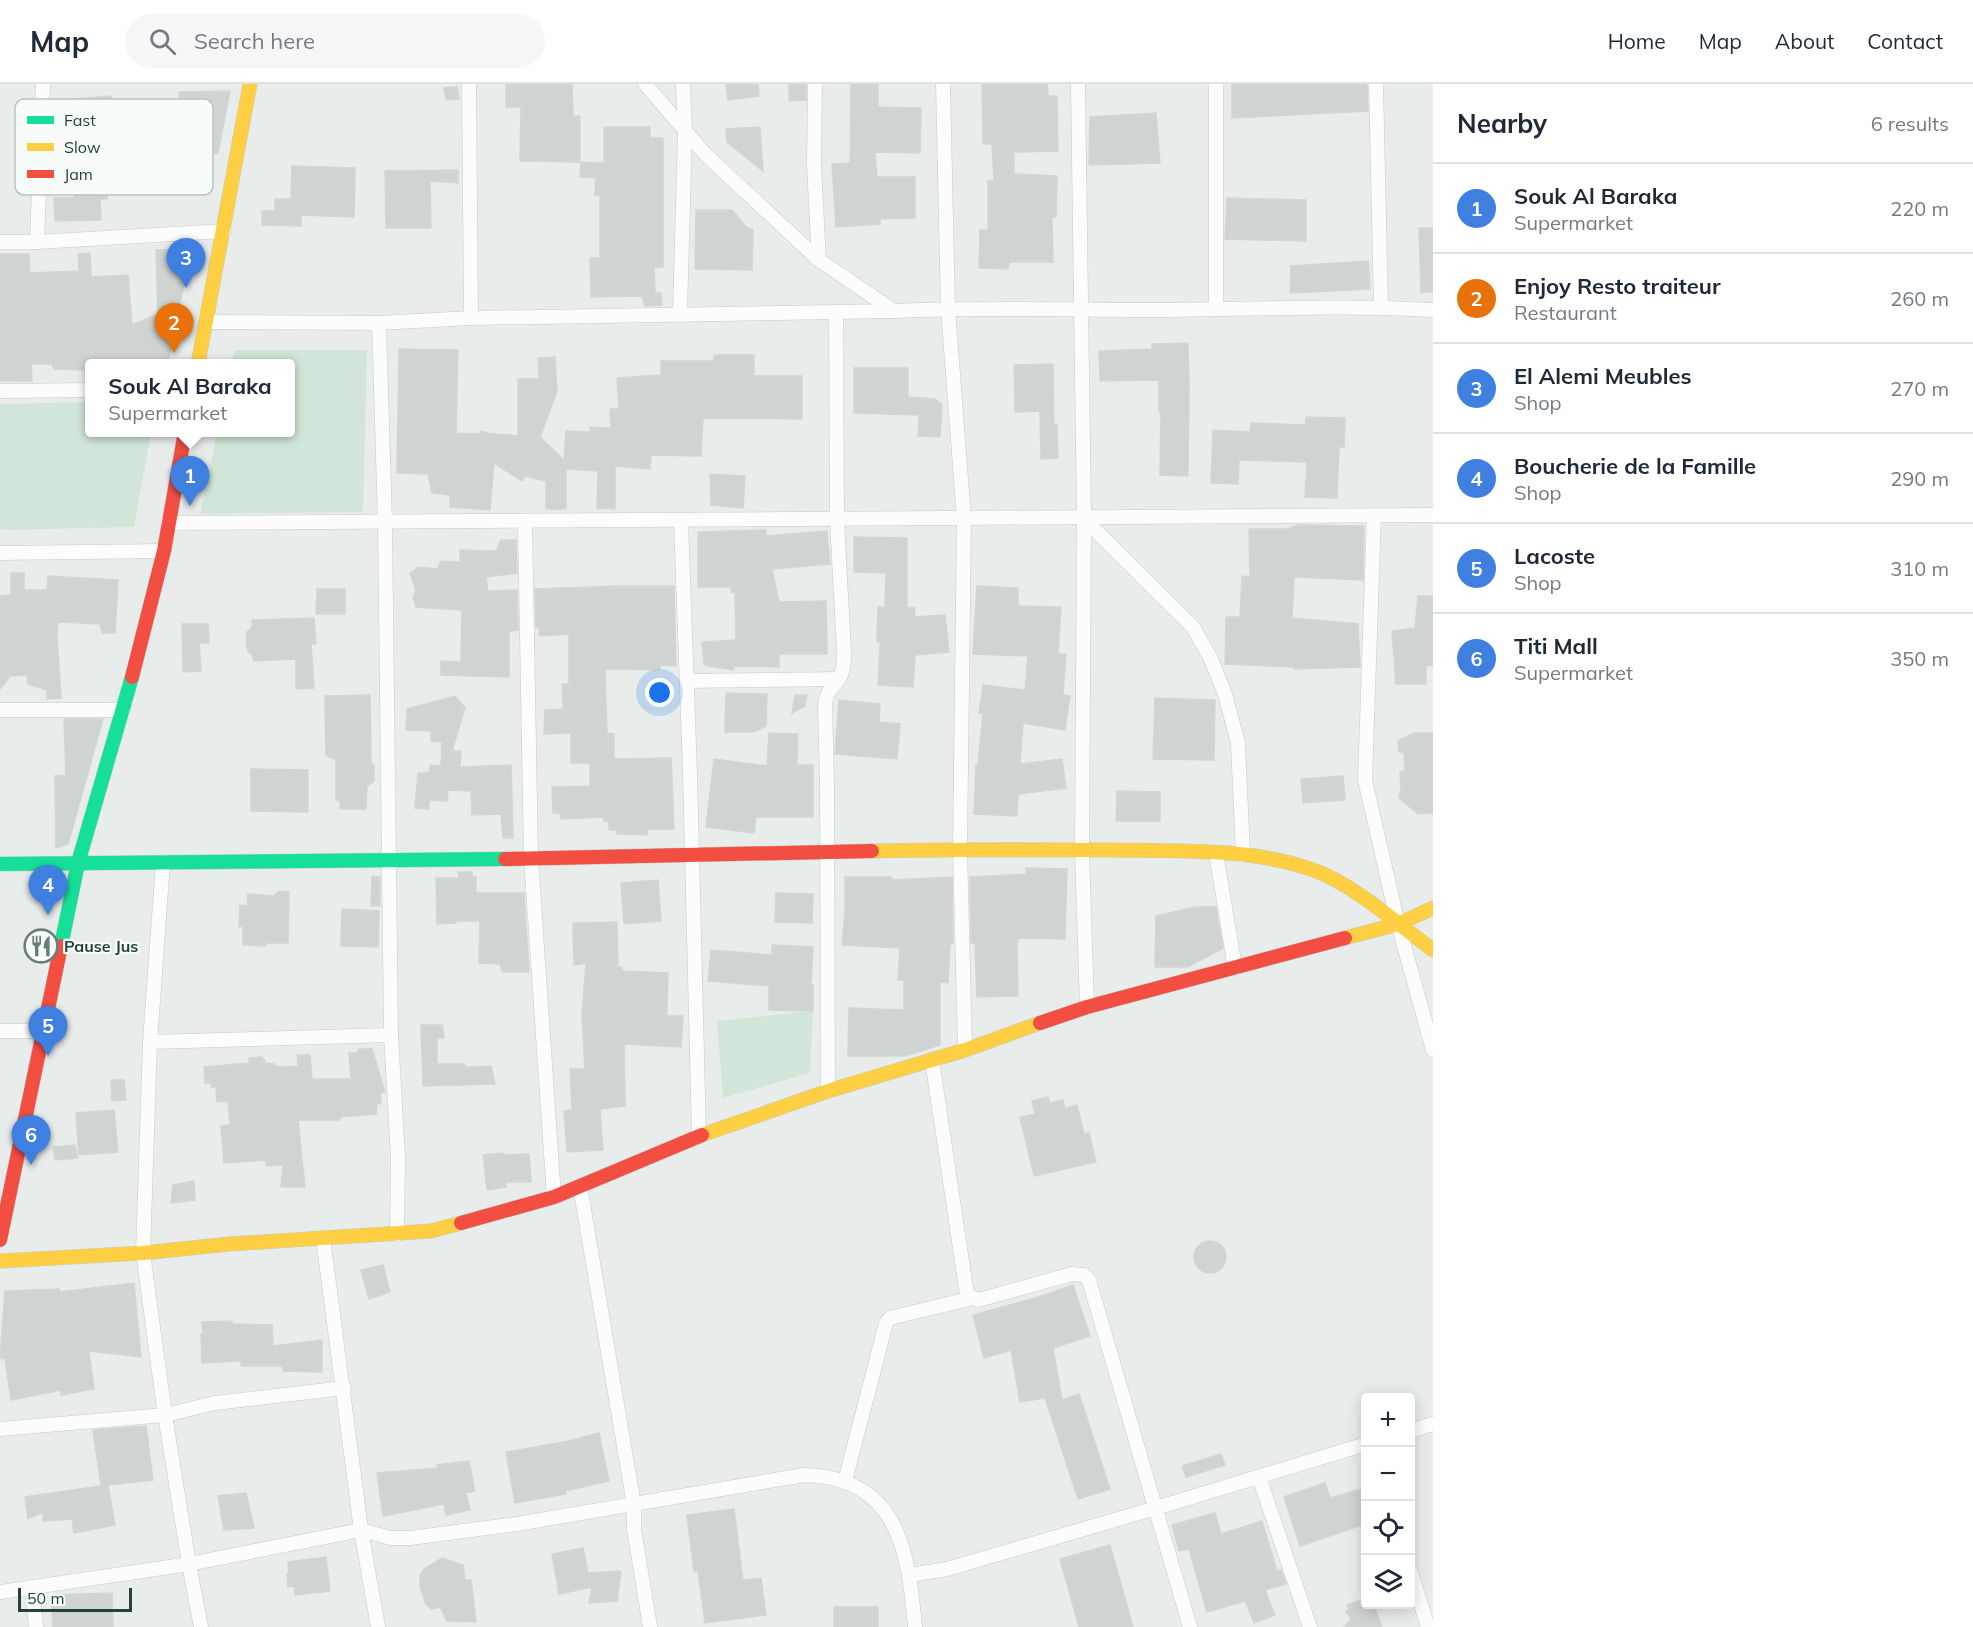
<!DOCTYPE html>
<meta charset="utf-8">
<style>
:root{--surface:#fff;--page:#f6f6f7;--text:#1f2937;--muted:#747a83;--line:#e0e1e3;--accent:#697e78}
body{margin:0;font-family:Mulish,sans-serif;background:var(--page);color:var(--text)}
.controls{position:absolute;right:18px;bottom:18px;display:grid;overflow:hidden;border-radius:6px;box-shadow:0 3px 15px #0003}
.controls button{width:54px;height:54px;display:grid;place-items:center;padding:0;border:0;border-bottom:2px solid var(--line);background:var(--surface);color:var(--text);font:30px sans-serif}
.scale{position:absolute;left:18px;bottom:15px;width:114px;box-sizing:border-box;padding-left:6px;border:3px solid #24423a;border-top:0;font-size:16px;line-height:21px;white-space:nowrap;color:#24423a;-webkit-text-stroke:4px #f7fbf9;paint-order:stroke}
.you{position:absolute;left:660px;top:609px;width:21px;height:21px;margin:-15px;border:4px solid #fff;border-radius:50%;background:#1a73e8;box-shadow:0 0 0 9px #1a73e833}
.badge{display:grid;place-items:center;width:39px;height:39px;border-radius:50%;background:var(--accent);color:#fff;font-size:20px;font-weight:700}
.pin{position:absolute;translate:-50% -50px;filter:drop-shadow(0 2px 3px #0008)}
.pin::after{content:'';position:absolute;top:32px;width:21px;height:18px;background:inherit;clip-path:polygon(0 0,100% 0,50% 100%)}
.popup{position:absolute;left:85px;top:275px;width:210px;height:78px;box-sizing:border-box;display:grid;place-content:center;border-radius:6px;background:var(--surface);filter:drop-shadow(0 2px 4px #0005);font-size:20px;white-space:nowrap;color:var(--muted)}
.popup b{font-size:22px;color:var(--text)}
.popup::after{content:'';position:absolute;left:50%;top:100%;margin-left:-12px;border:12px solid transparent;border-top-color:var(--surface)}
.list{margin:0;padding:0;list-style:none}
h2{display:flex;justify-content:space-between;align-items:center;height:78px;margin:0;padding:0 24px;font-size:26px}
h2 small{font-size:20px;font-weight:400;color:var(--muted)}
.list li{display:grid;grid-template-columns:39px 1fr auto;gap:18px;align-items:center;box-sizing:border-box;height:90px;padding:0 24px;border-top:2px solid var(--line)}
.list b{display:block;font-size:22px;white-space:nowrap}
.list p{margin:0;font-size:20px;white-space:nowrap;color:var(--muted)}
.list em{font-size:20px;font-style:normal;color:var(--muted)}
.icon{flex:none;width:33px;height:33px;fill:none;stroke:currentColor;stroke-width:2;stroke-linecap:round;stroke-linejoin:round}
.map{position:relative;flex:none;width:1433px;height:1543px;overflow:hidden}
header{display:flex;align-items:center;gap:36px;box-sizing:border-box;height:84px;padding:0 30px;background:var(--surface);border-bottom:2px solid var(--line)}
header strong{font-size:28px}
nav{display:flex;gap:33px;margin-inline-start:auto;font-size:21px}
.search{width:420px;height:54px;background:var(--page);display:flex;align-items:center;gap:15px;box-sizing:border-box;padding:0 21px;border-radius:33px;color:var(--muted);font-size:22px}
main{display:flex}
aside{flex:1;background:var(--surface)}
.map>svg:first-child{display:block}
</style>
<header>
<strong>Map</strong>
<div class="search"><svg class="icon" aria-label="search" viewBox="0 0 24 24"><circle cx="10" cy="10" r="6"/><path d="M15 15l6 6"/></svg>Search here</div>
<nav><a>Home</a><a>Map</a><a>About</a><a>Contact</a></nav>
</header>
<main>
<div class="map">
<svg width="1433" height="1543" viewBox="0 0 1433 1543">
<rect width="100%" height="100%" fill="#e8edeb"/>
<g fill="#d1e6d8">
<polygon points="235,266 367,266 363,428 200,430 217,349 290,348 290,280 232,279"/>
<polygon points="89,318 90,348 151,349 134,443 0,446 0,320"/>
<polygon points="813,927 810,989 723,1014 717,937"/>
</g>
<g fill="#cfd4d2" stroke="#d1d6d4" stroke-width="1.5">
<polygon points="506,0 572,0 573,32 580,32 580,78 520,77 521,23 506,23"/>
<polygon points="726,0 758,0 759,12 728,16"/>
<polygon points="789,0 806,0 806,16 789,17"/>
<polygon points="851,0 878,0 878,23 921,24 920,69 875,68 877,93 915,93 915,134 880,135 880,140 836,143 832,80 850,79"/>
<polygon points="982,0 1047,0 1048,12 1057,12 1058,67 1014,68 1014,90 1057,92 1056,133 1052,133 1053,178 1009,178 1008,185 979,184 980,146 988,146 988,97 994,97 992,60 983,60"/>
<polygon points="1232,0 1367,0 1368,27 1232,34"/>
<polygon points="457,3 459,15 446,16 444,4"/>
<polygon points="230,7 218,69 181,72 179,8"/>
<polygon points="111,12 112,22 146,21 147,62 105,64 107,115 100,115 101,136 55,137 54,114 75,114 74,76 66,76 61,16"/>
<polygon points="1156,29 1160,79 1089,81 1090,33"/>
<polygon points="604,43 650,43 650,54 663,54 663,183 654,184 655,209 661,209 662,221 645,222 642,212 591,213 590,174 600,174 600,111 595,111 596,94 580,93 581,78 604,79"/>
<polygon points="760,43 763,87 727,58 726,45"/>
<polygon points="292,82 355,84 354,133 301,131 301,142 262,141 262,127 275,127 275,115 291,115"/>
<polygon points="458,86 458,99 430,97 431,144 386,144 385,87"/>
<polygon points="1227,114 1306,116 1306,157 1225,155"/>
<polygon points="696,126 732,126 746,143 753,146 752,186 695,185"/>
<polygon points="1419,144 1433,144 1433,208 1421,208"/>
<polygon points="191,165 168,279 85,280 85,286 54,285 52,280 31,280 32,297 0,297 0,170 29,170 30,189 79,187 78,170 90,169 91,193 128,191 132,241 158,230 156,166"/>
<polygon points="1368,177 1370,205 1290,209 1291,182"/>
<polygon points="1188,259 1189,303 1188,392 1160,391 1161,328 1159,328 1159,296 1100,297 1099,267 1152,265 1152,260"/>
<polygon points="399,265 458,266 456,349 478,350 482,347 487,349 518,352 518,295 539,295 538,274 555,273 557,307 540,353 564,376 566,347 590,348 590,343 611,344 610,325 619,325 617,294 661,291 661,277 714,277 714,271 754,271 754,292 802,292 802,335 703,334 701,372 651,371 650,385 615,382 615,425 597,424 598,387 566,385 566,425 546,425 546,397 525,392 522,397 494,379 490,426 450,423 450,411 432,409 428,390 397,389"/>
<polygon points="1053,280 1054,341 1057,341 1058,374 1041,375 1040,327 1015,328 1014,281"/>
<polygon points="854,284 908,284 908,313 935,315 942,321 940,353 918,352 919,331 854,329"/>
<polygon points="1306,333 1345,334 1344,363 1339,363 1337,414 1305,413 1307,378 1239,376 1238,400 1211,399 1213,346 1250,348 1251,339 1305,341"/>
<polygon points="710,390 745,392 743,424 711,421"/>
<polygon points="1297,441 1364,442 1363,496 1294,493 1292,534 1358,540 1360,583 1294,585 1294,583 1225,580 1226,533 1240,533 1242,492 1250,493 1249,445 1288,445"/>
<polygon points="766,446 766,452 827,447 830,480 772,485 779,518 826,517 827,570 779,570 779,583 734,582 733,586 704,581 702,558 736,556 735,508 731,508 731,503 698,503 698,448"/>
<polygon points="854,453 907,454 907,524 915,524 914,533 945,531 949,568 915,571 913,603 878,601 880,558 877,558 878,523 885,523 886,489 854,488"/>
<polygon points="501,456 516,456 517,489 486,493 488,507 517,506 518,546 509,547 509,593 441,591 441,577 461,578 462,526 416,523 413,513 416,506 410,490 418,483 437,485 441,477 460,478 460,466 496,467"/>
<polygon points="11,489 24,489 24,506 47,506 48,492 118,496 115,549 102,549 100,540 58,538 57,553 61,614 47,615 47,606 28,600 27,591 10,592 0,605 0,512 11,511"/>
<polygon points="617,502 674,502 676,582 661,581 659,586 607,585 605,587 607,649 614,650 614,675 671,674 674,745 647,745 647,751 617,750 617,746 609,746 609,737 604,737 604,733 561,735 560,729 553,729 552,703 590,702 590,679 571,679 571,649 544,650 545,626 563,625 562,600 569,600 569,550 540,552 539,543 536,544 535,505"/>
<polygon points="977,502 1018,504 1018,522 1061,523 1058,570 1066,570 1063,611 1070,612 1065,646 1023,639 1020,680 1062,675 1066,704 1018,710 1017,732 974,730 976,681 978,681 983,629 979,629 983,601 1025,606 1028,572 973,570"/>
<polygon points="317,505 345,505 345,530 316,530"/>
<polygon points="1418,512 1433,512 1433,582 1426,581 1426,600 1396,600 1392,547 1415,544"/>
<polygon points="314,534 316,560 311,560 314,604 296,605 296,575 254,577 252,570 249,569 246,560 247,548 252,543 252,536"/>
<polygon points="182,540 208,540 209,559 199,559 201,587 183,588"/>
<polygon points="726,609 767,610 766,642 754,648 725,648"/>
<polygon points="370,611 371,680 374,680 374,697 367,702 366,725 340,725 340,716 336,716 336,676 326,671 325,612"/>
<polygon points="795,611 807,611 805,622 792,629"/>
<polygon points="455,612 465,624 452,667 461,667 460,683 511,681 513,754 503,754 501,730 472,731 471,707 448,706 447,717 429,716 429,725 415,724 418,689 429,689 430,681 441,682 442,658 431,657 431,647 406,646 407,625"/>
<polygon points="1155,614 1215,616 1214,676 1153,675"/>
<polygon points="839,616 880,620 879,638 900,640 897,675 835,670"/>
<polygon points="64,635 103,635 68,760 56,764 55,692 66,691"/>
<polygon points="769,649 798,650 797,681 813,681 813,733 756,733 754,749 706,743 714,675 767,682"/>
<polygon points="1414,649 1433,649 1433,729 1418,730 1399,714 1401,706 1400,688 1405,687 1404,668 1399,668 1398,657"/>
<polygon points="251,685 308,686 308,728 251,727"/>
<polygon points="1343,692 1345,716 1303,719 1301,695"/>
<polygon points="1117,707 1160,708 1160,737 1116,737"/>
<polygon points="1026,784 1067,785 1065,855 1018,854 1019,857 1017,857 1018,912 977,913 975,859 971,859 970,793 1026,790"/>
<polygon points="458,788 472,788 472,793 476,793 476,809 524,809 529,888 502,888 500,880 479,879 480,837 456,837 456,839 437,840 436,794 459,794"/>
<polygon points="372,792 380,793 380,822 371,822"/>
<polygon points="845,793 891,793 891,796 952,793 953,860 950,860 948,899 940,898 940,961 905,972 848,972 849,924 904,926 904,896 898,896 900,864 842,861 845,828"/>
<polygon points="658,796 661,837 624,840 621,799"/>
<polygon points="279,807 289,808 288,859 266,859 265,862 243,861 243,842 239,843 240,821 247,822 248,810 274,812"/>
<polygon points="776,809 813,810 812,839 775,838"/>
<polygon points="1195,823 1216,823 1223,864 1188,883 1155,883 1156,832"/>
<polygon points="342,825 379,827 378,863 341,862"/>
<polygon points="617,838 618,883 622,883 622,887 668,889 667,932 683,932 681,963 624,960 625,1022 600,1025 603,1066 567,1068 564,1027 572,1026 570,985 585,985 582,931 586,879 574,881 573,839"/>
<polygon points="772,861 813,863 811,901 813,901 813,927 769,926 769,902 708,897 711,866 772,871"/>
<polygon points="421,941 442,941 444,954 437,954 437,980 464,980 465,983 491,982 495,1000 423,1002"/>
<polygon points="358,965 372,965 385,1008 380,1009 381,1020 377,1019 376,1030 340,1033 340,1036 298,1036 305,1103 281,1103 283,1081 266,1082 266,1076 224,1079 221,1042 230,1041 228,1017 217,1018 216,1003 212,1003 211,999 205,999 204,983 249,979 249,974 262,973 266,979 274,980 277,983 298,982 297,971 310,971 312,995 351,995 349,969 358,969"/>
<polygon points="111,996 124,996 126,1016 112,1017"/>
<polygon points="1048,1013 1050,1019 1063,1016 1065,1024 1077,1021 1084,1050 1089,1049 1096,1078 1034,1092 1020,1033 1035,1030 1032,1017"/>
<polygon points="114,1026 118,1068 79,1071 76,1029"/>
<polygon points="75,1061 78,1074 55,1076 53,1063"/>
<polygon points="504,1069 504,1071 529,1070 531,1098 506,1098 506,1103 487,1106 483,1071"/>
<polygon points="194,1097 195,1116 171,1119 173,1101"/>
<circle cx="1210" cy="1173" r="16"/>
<polygon points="383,1181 390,1208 369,1215 361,1186"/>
<polygon points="134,1199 141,1273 89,1267 94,1305 61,1311 61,1306 11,1316 5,1274 0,1275 5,1207 59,1205 59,1208"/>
<polygon points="1073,1201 1090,1252 1053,1264 1062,1316 1079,1310 1110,1405 1078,1415 1045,1314 1020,1318 1011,1266 984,1274 973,1231 1039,1213"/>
<polygon points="232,1237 232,1240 272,1241 273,1262 322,1256 322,1288 283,1287 282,1282 241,1282 241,1277 202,1279 201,1250 203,1250 202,1238"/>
<polygon points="146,1342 153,1396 108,1401 115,1441 74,1449 72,1435 43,1437 43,1428 28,1435 25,1413 101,1402 93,1346"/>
<polygon points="599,1349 609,1397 565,1407 566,1410 515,1419 506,1368 569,1357"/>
<polygon points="1221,1370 1225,1381 1186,1393 1182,1382"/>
<polygon points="469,1377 475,1407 466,1409 470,1426 446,1431 444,1420 383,1432 377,1389 438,1384 437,1381"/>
<polygon points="1325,1399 1330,1414 1365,1404 1365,1440 1300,1462 1284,1413"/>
<polygon points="246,1409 254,1444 224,1446 218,1412"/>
<polygon points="734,1425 743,1496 761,1494 766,1531 705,1539 698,1487 694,1488 687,1431"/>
<polygon points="1215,1429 1221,1450 1262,1437 1277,1487 1281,1486 1286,1500 1265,1506 1275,1531 1254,1539 1245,1517 1207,1528 1189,1465 1179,1467 1172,1441"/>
<polygon points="1110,1461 1133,1543 1079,1543 1060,1475"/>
<polygon points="583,1464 588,1489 621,1487 617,1517 589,1519 592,1503 559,1510 552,1470"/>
<polygon points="326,1473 330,1507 295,1511 294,1502 288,1503 287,1490 289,1489 288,1478"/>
<polygon points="442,1474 463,1481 465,1496 471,1496 476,1538 447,1537 440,1523 431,1525 426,1520 420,1503 420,1492 424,1485"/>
<polygon points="112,1509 113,1543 53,1543 51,1511"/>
<polygon points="1365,1515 1365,1521 1374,1521 1382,1543 1344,1543 1351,1535 1346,1527 1349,1525 1347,1521"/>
<rect x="834" y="1523" width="44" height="20"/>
</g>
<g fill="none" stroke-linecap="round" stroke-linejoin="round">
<g stroke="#c5cac8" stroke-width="15">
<g id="street">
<polyline points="469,0 471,234"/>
<polyline points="645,0 706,71 819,176 894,227"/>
<polyline points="815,0 814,81 819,176"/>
<polyline points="943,0 948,225 964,435 960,765 965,966"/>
<polyline points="1078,0 1084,435 1082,767 1087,923"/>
<polyline points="1216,0 1216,225"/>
<polyline points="1376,0 1381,223"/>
<polyline points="0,158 37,158 224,147"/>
<polyline points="37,158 43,0"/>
<polyline points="680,231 685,46 683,0"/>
<path d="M206,238l173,1 92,-5 423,-7c92,-4 183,-1 274,-1 89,-1 177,-5 265,0"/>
<polyline points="379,239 385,438 391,951 398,1074 397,1150"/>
<polyline points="0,307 90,306"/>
<polyline points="1374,431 1365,696 1398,840 1433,966"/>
<polyline points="1084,435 1193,543 1211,575 1225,610 1238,659 1243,771"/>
<polyline points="681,437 690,689 699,1052"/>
<polyline points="525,438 531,775 554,1113"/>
<polyline points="168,439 1433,431"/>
<polyline points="0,469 164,467"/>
<polyline points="687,597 839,595"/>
<polyline points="0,626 123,626"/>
<polyline points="1216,769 1235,884"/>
<polyline points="163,778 150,958 143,1169 165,1331 189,1480 201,1543"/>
<polyline points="0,947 44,947"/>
<polyline points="150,958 391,951"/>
<polyline points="932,976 967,1211 978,1216 1072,1190 1084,1191 1089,1196 1190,1543"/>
<path d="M828,1007l-1,-308 -2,-78c1,-12 6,-16 13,-25 6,-8 6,-18 6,-28l-7,-132 -1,-208"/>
<polyline points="580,1102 634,1421 634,1445 650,1543"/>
<polyline points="323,1154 361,1446 378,1543"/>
<polyline points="0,1345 165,1331 215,1319 344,1304"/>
<polyline points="1410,1347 1433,1340"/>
<polyline points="1259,1393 1310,1543"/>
<polyline points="845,1397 886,1239 890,1234 973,1214"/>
<polyline points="1410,1486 1428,1543"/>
<polyline points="910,1491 947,1485 1156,1424 1366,1360"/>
<polyline points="32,1503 36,1543"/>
<path d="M0,1508l189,-28 172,-34 30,8h19l107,-14 287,-49c95,3 104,75 111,152"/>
</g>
</g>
<g stroke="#c3cbc8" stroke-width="15">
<g id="fast">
<polyline points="0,780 505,775"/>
<polyline points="61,862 78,779 132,593"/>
</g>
</g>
<g stroke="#c3cbc8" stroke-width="15">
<g id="slow">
<polyline points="198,280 250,0"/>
<path d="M872,767c80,-2 161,-1 241,-1 64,1 143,-2 203,21 38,14 84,55 117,79"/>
<polyline points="1345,854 1398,840 1433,824"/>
<polyline points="702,1051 828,1007 965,966 1040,939"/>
<polyline points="0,1177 143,1169 229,1160 431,1147 461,1139"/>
</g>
</g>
<g stroke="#c3cbc8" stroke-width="15">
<g id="jam">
<polyline points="132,593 164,467 185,348"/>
<polyline points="505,775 872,767"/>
<polyline points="1040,939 1087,923 1345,854"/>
<polyline points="461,1139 554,1113 702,1051"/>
<polyline points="0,1156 61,862"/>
</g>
</g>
<use href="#street" stroke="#fcfcfc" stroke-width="14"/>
<use href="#fast" stroke="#16e098" stroke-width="14"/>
<use href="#slow" stroke="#ffcf43" stroke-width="14"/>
<use href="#jam" stroke="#f24e42" stroke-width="14"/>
</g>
<defs>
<g id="restaurant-ring" transform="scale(1.725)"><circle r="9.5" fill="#f7fbf9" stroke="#697e78" stroke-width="1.5"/><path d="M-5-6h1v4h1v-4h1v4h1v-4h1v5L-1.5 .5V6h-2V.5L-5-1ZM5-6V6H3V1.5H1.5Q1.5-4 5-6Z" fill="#697e78"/></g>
</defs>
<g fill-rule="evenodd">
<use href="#restaurant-ring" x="41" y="862"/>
</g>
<g text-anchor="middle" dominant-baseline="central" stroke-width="4.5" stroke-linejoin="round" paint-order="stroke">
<g font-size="16" font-weight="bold" fill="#24423a" stroke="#f7fbf9" text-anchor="start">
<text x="64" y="862">Pause Jus</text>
</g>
</g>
<rect x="15" y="15" width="198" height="96" rx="9" fill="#f7fbf9" stroke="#b8c4c0" stroke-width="1.5"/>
<rect x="27" y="32" width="27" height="8" fill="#16e098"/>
<rect x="27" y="59" width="27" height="8" fill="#ffcf43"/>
<rect x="27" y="86" width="27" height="8" fill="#f24e42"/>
<g font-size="16" fill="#24423a">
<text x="64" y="42">Fast</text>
<text x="64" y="69">Slow</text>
<text x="64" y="96">Jam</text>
</g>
</svg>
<div class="controls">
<button>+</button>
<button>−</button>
<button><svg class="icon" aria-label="locate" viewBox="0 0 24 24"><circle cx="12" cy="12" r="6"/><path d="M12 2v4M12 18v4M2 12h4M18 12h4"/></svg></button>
<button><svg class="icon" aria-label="layers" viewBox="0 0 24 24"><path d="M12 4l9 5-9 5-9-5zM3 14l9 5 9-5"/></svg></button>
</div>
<div class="scale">50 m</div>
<div class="you"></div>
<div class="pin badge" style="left:190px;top:422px;background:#3f7fe0">1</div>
<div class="popup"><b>Souk Al Baraka</b>Supermarket</div>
<div class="pin badge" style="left:174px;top:269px;background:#e8710a">2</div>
<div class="pin badge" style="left:186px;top:204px;background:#3f7fe0">3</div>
<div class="pin badge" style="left:48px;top:831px;background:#3f7fe0">4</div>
<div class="pin badge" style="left:48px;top:972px;background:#3f7fe0">5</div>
<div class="pin badge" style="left:31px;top:1081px;background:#3f7fe0">6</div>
</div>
<aside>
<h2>Nearby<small>6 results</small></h2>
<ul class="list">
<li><span class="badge" style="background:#3f7fe0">1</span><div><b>Souk Al Baraka</b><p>Supermarket</p></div><em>220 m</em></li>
<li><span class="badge" style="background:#e8710a">2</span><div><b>Enjoy Resto traiteur</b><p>Restaurant</p></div><em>260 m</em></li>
<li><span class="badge" style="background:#3f7fe0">3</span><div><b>El Alemi Meubles</b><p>Shop</p></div><em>270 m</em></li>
<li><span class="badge" style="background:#3f7fe0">4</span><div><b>Boucherie de la Famille</b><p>Shop</p></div><em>290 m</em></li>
<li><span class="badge" style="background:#3f7fe0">5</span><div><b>Lacoste</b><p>Shop</p></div><em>310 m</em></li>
<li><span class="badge" style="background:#3f7fe0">6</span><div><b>Titi Mall</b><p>Supermarket</p></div><em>350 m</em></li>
</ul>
</aside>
</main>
